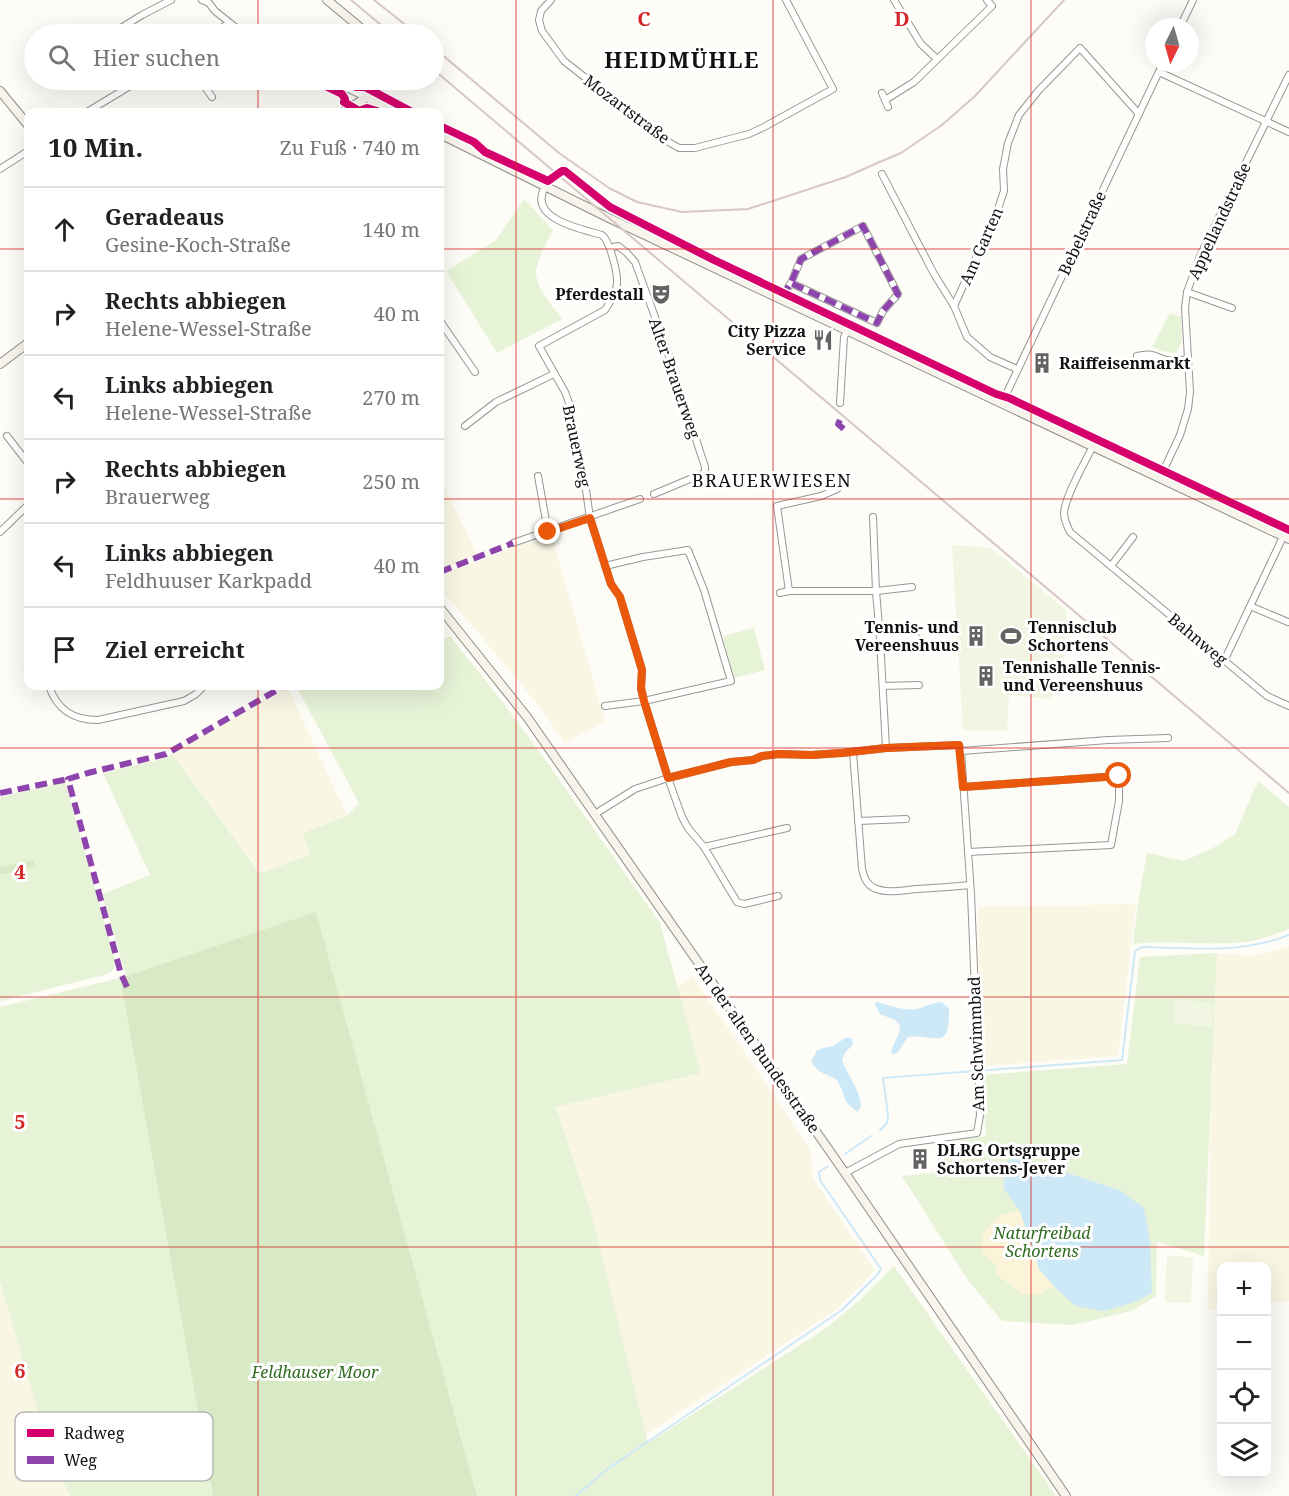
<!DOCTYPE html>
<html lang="de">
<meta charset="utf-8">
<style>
:root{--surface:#fff;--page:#f6f6f6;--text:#202124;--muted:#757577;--line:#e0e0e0}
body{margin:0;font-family:"Noto Serif",serif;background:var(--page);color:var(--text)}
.controls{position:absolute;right:18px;bottom:18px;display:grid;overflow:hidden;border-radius:12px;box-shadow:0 6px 24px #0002}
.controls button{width:54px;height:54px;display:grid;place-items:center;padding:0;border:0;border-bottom:2px solid var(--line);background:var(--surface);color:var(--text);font:30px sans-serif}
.compass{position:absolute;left:1145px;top:18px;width:54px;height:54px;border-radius:50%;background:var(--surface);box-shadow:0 6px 24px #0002;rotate:185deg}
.stop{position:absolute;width:18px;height:18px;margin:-14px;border:4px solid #ea580c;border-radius:50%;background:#fff}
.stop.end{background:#ea580c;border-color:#fff;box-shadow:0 2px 6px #0008}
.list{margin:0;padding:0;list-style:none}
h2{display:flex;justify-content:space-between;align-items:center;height:78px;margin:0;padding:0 24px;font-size:26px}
h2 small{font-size:20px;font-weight:400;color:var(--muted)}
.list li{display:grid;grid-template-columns:39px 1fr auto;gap:18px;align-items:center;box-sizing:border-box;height:84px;padding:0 24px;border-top:2px solid var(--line)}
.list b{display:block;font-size:22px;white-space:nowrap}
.list p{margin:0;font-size:20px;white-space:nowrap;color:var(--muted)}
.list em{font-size:20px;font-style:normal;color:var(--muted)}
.icon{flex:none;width:33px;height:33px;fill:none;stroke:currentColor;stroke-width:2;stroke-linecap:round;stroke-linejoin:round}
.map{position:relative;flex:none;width:1289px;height:1496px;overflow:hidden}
.search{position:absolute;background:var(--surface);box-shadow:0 6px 24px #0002;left:24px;top:24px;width:420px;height:66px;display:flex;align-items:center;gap:15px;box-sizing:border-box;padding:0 21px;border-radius:33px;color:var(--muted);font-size:22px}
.panel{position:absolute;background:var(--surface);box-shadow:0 6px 24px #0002;left:24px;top:108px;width:420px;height:582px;border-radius:12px}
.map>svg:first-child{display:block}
</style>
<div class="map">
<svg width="1289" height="1496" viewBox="0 0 1289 1496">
<rect width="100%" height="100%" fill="#fdfcf7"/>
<g fill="#f9f7e4">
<polygon points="440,479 477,554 468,560 440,570"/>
<polygon points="552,537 605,721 565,743 537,703 440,588 440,576 513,547"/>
<polygon points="287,686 347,816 304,833 311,855 261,873 172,754"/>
<polygon points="1136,904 1118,1056 982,1066 978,907"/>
<polygon points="1289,946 1289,1301 1267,1303 1266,1266 1222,1266 1221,1308 1208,1310 1210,1130 1217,953 1256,956"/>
<polygon points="693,977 810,1149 813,1178 875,1270 863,1284 833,1312 646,1435 591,1212 556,1107 701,1073 677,986"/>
<polygon points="0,1282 55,1469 71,1496 0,1496"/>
</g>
<g fill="#e7f3d7">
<path d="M524,199l29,31c-5,10 -18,34 -17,44 2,17 16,32 26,45l-65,34 -51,-82 50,-31z"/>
<polygon points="1170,313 1181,317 1182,342 1176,353 1162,351 1152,347"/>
<polygon points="754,628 765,670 734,678 723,636"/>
<polygon points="450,636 502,701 544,758 660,923 701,1073 556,1107 591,1212 648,1443 825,1329 861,1299 894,1266 1056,1496 477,1496 316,913 126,976 102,894 150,875 103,773 166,758 172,754 260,873 311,855 303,833 347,816 359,803 296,686 440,686 440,642"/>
<path d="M1258,781l31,26v122c-14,5 -30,12 -45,13 -36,4 -74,-2 -111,2l5,-42 9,-49 37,8 29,-13 22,-14z"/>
<path d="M65,782l50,177c0,9 -3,14 -11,16l-104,26v-126l35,-8 -2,-7 -33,7v-70z"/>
<polygon points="1217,953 1204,1256 1157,1242 1156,1296 1132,1311 1073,1325 1002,1321 967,1279 902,1176 940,1172 937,1144 986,1136 981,1075 1127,1064 1140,957"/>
<polygon points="120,978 213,1496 71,1496 55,1469 0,1282 0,1007"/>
</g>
<g fill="#d8eac5">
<polygon points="33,860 36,867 0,875 0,867"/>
<polygon points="316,912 477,1496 213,1496 120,978"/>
</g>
<path fill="#fcf4d9" d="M1020,1211l19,58 15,17 -15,9 -17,-1 -27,-21 2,-9c-21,-10 -20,-28 -3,-43 2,-1 5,-5 7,-6 6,-2 13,-3 19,-4z"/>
<g fill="#f0f6e1">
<polygon points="952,545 991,548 1067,611 1064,661 1054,661 1052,699 1009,695 1007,731 963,730"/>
<polygon points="1175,999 1214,1003 1212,1027 1173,1023"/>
<polygon points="1167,1256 1193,1257 1191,1303 1165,1302"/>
</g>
<g fill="#cde8f7">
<path d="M878,1002c12,4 26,9 39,7 8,-2 13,-6 24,-7l8,6c1,46 -14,25 -41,29l-10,15 -5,3 -2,-4 8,-18 1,-8 -5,-5 -15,-6 -6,-11z"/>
<path d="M845,1038h7l1,6 -8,9 -3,7c7,18 18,29 19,47l-4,5 -11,-10 -4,-12 -5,-10 -18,-9 -8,-9 6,-12 18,-5z"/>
<polygon points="1016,1156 1119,1190 1144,1208 1150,1241 1152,1293 1135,1302 1104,1311 1075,1306 1054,1286 1039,1269 1020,1211 1004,1189 1003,1165"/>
</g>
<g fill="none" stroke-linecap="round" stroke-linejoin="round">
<g stroke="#cde8f7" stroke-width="2">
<path d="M880,1130l7,-7 1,-8 -5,-37 239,-18 13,-109 7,-4c50,1 100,7 147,-12"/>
<polyline points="845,1154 871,1136"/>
<polyline points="576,1496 606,1470 842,1310 877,1275 881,1269 820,1180 819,1172 828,1166"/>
</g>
<g stroke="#979795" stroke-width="8">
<g id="street">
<polyline points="202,0 209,3 215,11 244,34"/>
<polyline points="551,0 541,11 539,20 542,31 564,61 665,140 679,148 695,148 749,134 764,127 833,89 786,0"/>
<polyline points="894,0 921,44 937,59"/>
<polyline points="1180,27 1193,0"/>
<polyline points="121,28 142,15 171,0"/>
<polyline points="213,34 229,23"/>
<polyline points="1159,72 1289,132"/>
<polyline points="200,80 212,97"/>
<polyline points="329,80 366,97"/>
<polyline points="882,93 888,107"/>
<polyline points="885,100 914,82 992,6 987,0"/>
<polyline points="87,112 140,80"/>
<polyline points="0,169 28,151"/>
<polyline points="882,174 934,274 954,306 967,337 990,357 1017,369"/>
<path d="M545,187c-18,32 37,42 57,48 8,6 16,39 15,49 -1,10 -7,18 -12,26l-66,36 26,46 4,11 4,43 13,44 4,28 21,66 9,13 22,73 -1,18 3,13 24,77 14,39 6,11 16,19 33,55 7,2 34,-8"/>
<polyline points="610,248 618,246 626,252 635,262 667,350 705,467 705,472 702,474 654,494"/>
<polyline points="1187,292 1232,308"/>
<polyline points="781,298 791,283 801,259 863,226 898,294 883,311 877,323 791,283"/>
<polyline points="954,306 997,212 1004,191 1003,169 1008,143 1019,115 1039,90 1080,48 1139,114"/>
<polyline points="440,321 475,372"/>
<path d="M1137,356c20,-5 20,4 36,5 5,0 11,-2 15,-2"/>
<polyline points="840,403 844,337 847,331"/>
<polyline points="1002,403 1163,63"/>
<polyline points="465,426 496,402 554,374"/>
<polyline points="7,436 28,463"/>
<path d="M1093,446c-8,16 -28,50 -29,67 0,7 3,13 6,19l197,164 22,10"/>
<polyline points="538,476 548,532"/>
<polyline points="1160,478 1180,435 1188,409 1190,392 1185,308 1187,292 1200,256 1289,75"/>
<polyline points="873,517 876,591 880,639"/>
<polyline points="0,532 28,505"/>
<polyline points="513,543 640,499"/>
<polyline points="1111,566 1133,537"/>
<polyline points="789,591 777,506 821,496 837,489"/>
<polyline points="780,593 789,591 876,591 912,587"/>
<polyline points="1250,606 1288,622"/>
<polyline points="1224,661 1283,537"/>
<path d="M49,686c8,24 24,34 49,34l86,-19 12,-7 8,-8"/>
<polyline points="883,686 919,685"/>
<polyline points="605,706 644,701 731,681 704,590 688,550 643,557 605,566"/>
<polyline points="886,748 880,639 916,637"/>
<polyline points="961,751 1108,740 1168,738"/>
<path d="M853,752l9,117c2,8 4,15 12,19 13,6 30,2 43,1 18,-1 35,-2 53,-4"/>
<polyline points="963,787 1119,776 1119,801 1111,845 968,852"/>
<polyline points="595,814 635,789 668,778 731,762 753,760 762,756 779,754 811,755 841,753 886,748 959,745 961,751 971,894 980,1115 977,1133 899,1144 845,1173"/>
<polyline points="858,821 906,819"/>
<polyline points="704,847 787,828"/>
</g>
</g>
<g stroke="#8e8d8b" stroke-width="10">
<g id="secondary">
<polyline points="327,0 368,34"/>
<polyline points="0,91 28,125"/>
<polyline points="367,94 373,80"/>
<polyline points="366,97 396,112"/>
<polyline points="344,112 374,92 380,80"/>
<polyline points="440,134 611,219 1289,539"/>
<polyline points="0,364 28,343"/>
<polyline points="440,608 527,717 845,1173 1066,1496"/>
</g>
</g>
<use href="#street" stroke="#fffffe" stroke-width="6"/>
<use href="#secondary" stroke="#f6f4eb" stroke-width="8"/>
<g stroke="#d9c6c7" stroke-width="2">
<polyline points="351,0 392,34"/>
<polyline points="374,0 417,34"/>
<polyline points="434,48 559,153 609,188 637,202 682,212 748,209 846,177 875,164 901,153 942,125 975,96 1064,0"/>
<polyline points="434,70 1289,793"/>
</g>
<g stroke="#8e44ad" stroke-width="6" stroke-dasharray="12 6" stroke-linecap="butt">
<polyline points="782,296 791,283 801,259 863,226 898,294 883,311 877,323 791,283"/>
<polyline points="840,420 838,424 847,432"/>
<polyline points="440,572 513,543"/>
<polyline points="0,793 68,779"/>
<polyline points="127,987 121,974 68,779 88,773 166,754 284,686"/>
</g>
<g stroke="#fff" stroke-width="11">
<g id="cycleway">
<polyline points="313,80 342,94 345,99 344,102 359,111 367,108 380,112"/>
<polyline points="341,80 356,87 365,87 412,112"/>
<polyline points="440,126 474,142 485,152 548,181 562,171 565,171 610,207 714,260 996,394 1009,398 1289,530"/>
</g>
</g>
<use href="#cycleway" stroke="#d6006c" stroke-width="8"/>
</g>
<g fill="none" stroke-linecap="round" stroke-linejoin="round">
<polyline stroke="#ea580c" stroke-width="8" points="548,532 590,518 611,584 620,597 642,670 641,688 644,701 668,778 731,762 753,760 762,756 779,754 811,755 842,753 886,748 959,745 963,787 1119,776"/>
</g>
<path fill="none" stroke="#d62828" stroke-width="1.5" stroke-opacity="0.55" d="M258,0v34M516,0v1496M773,0v1496M1031,0v1496M258,80v32M0,249h28M440,249h849M0,499h28M440,499h849M258,686v810M0,748h1289M0,997h1289M0,1247h1289"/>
<defs>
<g id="theatre-bare" transform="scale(1.62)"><path d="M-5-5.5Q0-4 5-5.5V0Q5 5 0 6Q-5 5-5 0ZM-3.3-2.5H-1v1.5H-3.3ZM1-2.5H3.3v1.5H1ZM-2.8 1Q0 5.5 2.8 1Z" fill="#646362" stroke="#fff" stroke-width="2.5" paint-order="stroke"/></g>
<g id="restaurant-bare" transform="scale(1.62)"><path d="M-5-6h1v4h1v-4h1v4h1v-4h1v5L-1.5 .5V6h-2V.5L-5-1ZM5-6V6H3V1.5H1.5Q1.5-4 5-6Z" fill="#646362" stroke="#fff" stroke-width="2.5" paint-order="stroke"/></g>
<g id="building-bare" transform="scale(1.62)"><path d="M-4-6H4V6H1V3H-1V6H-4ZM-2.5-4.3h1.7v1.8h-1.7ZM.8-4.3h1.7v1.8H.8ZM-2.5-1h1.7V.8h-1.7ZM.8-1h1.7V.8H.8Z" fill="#646362" stroke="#fff" stroke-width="2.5" paint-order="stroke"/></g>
<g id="stadium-bare" transform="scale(1.62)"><path d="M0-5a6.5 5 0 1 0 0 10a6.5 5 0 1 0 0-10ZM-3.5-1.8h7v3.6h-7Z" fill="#646362" stroke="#fff" stroke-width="2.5" paint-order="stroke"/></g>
</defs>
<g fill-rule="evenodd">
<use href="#theatre-bare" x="661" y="294"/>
<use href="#restaurant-bare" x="823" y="340"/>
<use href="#building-bare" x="1042" y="363"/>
<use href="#building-bare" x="976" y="636"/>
<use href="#stadium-bare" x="1011" y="636"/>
<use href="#building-bare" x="986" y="676"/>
<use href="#building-bare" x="920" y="1159"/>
</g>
<g text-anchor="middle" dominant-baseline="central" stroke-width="6" stroke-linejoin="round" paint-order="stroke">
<g font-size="16" fill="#111" stroke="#fff">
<text transform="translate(627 109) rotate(37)">Mozartstraße</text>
<text transform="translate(1219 221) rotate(-65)">Appellandstraße</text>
<text transform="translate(1082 233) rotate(-65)">Bebelstraße</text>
<text transform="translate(981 246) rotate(-66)">Am Garten</text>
<text transform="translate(675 378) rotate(71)">Alter Brauerweg</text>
<text transform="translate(577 446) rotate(78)">Brauerweg</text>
<text transform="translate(1198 639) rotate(40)">Bahnweg</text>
<text transform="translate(976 1044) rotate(-92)">Am Schwimmbad</text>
<text transform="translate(758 1048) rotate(55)">An der alten Bundesstraße</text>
</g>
<g font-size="16" font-weight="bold" fill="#111" stroke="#fff" text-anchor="start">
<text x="644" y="294" text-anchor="end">Pferdestall</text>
<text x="806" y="331" text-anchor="end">City Pizza<tspan x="806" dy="18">Service</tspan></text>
<text x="1059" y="363">Raiffeisenmarkt</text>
<text x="959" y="627" text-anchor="end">Tennis- und<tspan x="959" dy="18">Vereenshuus</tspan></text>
<text x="1028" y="627">Tennisclub<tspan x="1028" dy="18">Schortens</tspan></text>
<text x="1003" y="667">Tennishalle Tennis-<tspan x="1003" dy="18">und Vereenshuus</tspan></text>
<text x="937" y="1150">DLRG Ortsgruppe<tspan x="937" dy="18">Schortens-Jever</tspan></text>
</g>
<g font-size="16" font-style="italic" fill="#2f6b1f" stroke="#fff">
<text x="1042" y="1233">Naturfreibad<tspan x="1042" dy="18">Schortens</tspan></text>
<text x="315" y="1372">Feldhauser Moor</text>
</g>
<g font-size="18" letter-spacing="1.5" fill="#111" stroke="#fff">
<text x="772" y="480">BRAUERWIESEN</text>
</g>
<g font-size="22" font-weight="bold" letter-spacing="1.5" fill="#111" stroke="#fff">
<text x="682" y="59">HEIDMÜHLE</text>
</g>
</g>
<rect x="15" y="1412" width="198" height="69" rx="9" fill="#fff" stroke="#b8b8b8" stroke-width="1.5"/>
<rect x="27" y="1429" width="27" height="8" fill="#d6006c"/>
<rect x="27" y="1456" width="27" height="8" fill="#8e44ad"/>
<g font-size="16" fill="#111">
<text x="64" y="1439">Radweg</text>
<text x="64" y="1466">Weg</text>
</g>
<g font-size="20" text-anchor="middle" font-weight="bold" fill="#d62828" stroke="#fff" stroke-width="6" stroke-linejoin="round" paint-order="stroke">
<text x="644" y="26">C</text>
<text x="902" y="26">D</text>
<text x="20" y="879">4</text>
<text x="20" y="1129">5</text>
<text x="20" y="1378">6</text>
</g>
</svg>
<div class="controls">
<button>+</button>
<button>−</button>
<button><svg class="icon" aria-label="locate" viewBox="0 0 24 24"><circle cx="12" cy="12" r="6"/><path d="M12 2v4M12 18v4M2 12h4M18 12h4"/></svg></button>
<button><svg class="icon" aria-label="layers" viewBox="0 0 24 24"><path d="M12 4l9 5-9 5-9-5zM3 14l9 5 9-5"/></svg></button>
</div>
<svg class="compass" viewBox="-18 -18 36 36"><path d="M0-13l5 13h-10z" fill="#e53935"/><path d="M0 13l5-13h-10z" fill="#757577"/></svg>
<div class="stop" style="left:1119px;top:776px"></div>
<div class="stop end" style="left:548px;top:532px"></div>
<div class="search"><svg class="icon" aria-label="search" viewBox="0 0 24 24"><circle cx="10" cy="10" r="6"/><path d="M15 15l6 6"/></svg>Hier suchen</div>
<section class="panel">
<h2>10 Min.<small>Zu Fuß · 740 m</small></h2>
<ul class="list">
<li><svg class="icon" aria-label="ahead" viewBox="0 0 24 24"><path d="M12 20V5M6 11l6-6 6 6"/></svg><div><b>Geradeaus</b><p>Gesine-Koch-Straße</p></div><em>140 m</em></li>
<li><svg class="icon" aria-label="right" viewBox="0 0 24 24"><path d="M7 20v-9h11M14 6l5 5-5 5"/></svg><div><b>Rechts abbiegen</b><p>Helene-Wessel-Straße</p></div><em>40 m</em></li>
<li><svg class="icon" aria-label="left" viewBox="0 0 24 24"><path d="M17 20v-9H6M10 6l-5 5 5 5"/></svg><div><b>Links abbiegen</b><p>Helene-Wessel-Straße</p></div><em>270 m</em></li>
<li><svg class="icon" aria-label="right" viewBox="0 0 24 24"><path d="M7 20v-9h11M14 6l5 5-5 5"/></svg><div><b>Rechts abbiegen</b><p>Brauerweg</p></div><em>250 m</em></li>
<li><svg class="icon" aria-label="left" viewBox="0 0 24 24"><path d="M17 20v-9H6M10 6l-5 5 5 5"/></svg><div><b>Links abbiegen</b><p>Feldhuuser Karkpadd</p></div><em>40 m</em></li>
<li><svg class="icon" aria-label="arrive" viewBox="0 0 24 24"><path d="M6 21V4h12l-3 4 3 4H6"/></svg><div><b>Ziel erreicht</b></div></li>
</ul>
</section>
</div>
